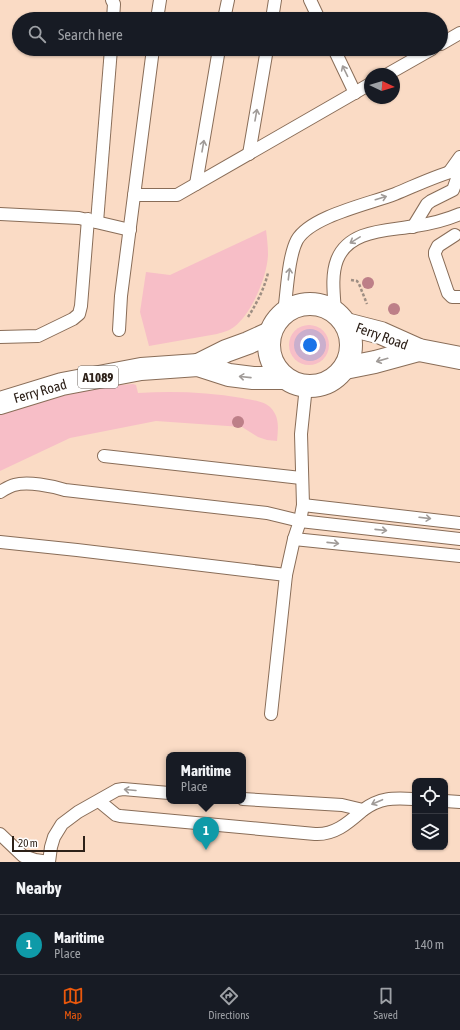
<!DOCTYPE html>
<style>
:root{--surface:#171b24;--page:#242831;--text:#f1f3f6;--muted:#9ea1a6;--line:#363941;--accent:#ea580c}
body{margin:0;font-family:"Asap Condensed",sans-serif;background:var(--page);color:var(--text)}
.controls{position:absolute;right:12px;bottom:12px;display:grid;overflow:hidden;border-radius:8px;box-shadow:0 1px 3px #0004}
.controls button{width:36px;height:36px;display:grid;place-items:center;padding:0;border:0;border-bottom:1px solid var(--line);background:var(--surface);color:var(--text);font:20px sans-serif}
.compass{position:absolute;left:364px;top:68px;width:36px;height:36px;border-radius:50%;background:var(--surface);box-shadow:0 1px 3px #0004;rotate:94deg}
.scale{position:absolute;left:12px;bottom:10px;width:73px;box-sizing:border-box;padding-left:4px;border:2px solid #2d2119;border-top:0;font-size:11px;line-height:14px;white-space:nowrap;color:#2d2119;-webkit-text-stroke:3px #fff;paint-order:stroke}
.you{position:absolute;left:310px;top:345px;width:14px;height:14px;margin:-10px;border:3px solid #fff;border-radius:50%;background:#1a73e8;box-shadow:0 0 0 6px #1a73e833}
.badge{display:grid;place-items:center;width:26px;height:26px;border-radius:50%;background:var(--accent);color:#fff;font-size:13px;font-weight:700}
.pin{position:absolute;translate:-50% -33px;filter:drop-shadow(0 1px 2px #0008)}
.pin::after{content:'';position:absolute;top:21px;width:14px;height:12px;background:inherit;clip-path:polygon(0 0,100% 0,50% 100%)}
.popup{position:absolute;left:166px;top:752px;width:80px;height:52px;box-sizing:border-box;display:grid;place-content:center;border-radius:8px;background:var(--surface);filter:drop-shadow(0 1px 3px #0005);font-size:13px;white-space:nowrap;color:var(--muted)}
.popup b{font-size:15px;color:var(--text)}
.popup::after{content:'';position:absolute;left:50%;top:100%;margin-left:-8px;border:8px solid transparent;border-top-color:var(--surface)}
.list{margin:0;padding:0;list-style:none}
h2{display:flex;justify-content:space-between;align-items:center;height:52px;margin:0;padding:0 16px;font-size:17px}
h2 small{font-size:13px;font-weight:400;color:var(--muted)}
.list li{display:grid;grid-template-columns:26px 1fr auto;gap:12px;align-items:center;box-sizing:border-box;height:60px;padding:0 16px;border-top:1px solid var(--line)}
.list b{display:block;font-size:15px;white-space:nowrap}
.list p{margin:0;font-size:13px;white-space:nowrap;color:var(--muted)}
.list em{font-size:13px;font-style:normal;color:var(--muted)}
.icon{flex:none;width:22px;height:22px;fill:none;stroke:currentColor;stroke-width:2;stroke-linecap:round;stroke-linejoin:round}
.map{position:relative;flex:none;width:460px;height:862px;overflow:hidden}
.search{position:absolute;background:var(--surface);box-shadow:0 1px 3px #0004;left:12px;right:12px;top:12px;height:44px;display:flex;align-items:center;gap:10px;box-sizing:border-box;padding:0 14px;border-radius:22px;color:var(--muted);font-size:15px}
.sheet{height:112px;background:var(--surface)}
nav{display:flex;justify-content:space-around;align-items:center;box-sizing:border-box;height:56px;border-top:1px solid var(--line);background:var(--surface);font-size:11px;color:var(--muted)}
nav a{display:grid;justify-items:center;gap:2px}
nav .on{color:var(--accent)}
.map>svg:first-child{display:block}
</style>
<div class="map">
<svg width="460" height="862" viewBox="0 0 460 862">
<rect width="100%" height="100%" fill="#fbe8da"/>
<path fill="#fadbc5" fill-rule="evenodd" d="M0,0h460v862h-460zM19,19h422v30h-422zM370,74h24v24h-24zM169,755h74v46h-74zM415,781h30v66h-30z"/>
<g fill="#f7bec7">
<path d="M266,230c1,8 2,16 2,25 -1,22 -16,58 -34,72 -5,4 -11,5 -17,7l-68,12 -9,-34 6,-40 24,3z"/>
<circle cx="309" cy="345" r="20"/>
<path d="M133,384l3,1 2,8c35,-2 69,-1 104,5 9,2 23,3 29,10 9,10 7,21 6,33l-10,-1 -9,-3 -16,-10 -86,-6 -86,17 -70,33v-56l62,-19 46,-10z"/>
</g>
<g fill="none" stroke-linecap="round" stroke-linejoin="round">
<g stroke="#896d58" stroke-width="14">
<g id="service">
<polyline points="112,0 114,4 113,19"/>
<polyline points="310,0 319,19"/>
<polyline points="157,19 160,0"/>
<polyline points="224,19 228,0"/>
<polyline points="272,19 275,0"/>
<polyline points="441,44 460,33"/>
<polyline points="334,49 355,93"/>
<polyline points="388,74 432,49"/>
<polyline points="249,154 267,49"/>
<polyline points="450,171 460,157"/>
<polyline points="196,184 219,49"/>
<polyline points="134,195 177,195 370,84"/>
<polyline points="0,214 79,218 130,230"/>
<polyline points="97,222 111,49"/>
<polyline points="413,227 427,204 431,201 453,190 460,170"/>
<polyline points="455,235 438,246 435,252 435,255 448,293 452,297 460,297"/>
<path d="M284,312c3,-19 4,-55 13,-72 14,-24 72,-36 98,-46 22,-9 42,-19 65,-25"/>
<path d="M335,312c-1,-17 -4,-36 2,-52 12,-31 51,-29 78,-34 15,-2 31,-6 45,-12"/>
<polyline points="119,330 121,296 153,49"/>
<polyline points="0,337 38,336 73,319 79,314 81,306 88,219"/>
<polyline points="104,456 301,478"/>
<path d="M0,492c5,-3 10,-6 14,-7 14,-4 38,1 51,5l202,23 33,8 160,18"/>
<polyline points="303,505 460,523"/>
<polyline points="294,539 460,556"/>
<polyline points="0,542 77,550 286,575"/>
<polyline points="271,714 286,575 294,539 300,521 303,505 301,434 306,386"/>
<path d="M243,799l99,6 21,5c18,-13 30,-12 52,-11"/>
<path d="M99,801l17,14 4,1 195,18c20,1 33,-11 48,-24"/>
<polyline points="445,801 460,802"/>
<polyline points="0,834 23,856 35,860 49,862"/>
<polyline points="49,862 51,847 54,837 62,824 78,812 117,790 123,789 169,793"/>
</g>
</g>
<g stroke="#896d58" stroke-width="24">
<g id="trunk">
<circle cx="310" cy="345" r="41"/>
<polyline points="346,324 381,333 419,350 460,358"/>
<polyline points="198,365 226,351 248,343 270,333"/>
<polyline points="345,368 375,362 419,350"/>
<polyline points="0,403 62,384 141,369 198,365 229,375 253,378 284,378"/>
</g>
</g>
<g stroke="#9e8e83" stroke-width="2.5" stroke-dasharray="3 2" stroke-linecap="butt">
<polyline points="351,280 357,281 359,284 367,304"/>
<path d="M248,317c9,-14 16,-28 20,-44"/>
</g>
<use href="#service" stroke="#fff" stroke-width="12"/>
<use href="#trunk" stroke="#fff" stroke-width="22"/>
</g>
<g fill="#bd7f88">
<circle cx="368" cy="283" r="6"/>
<circle cx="394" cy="309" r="6"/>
<circle cx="238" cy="422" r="6"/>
</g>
<defs><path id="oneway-shaft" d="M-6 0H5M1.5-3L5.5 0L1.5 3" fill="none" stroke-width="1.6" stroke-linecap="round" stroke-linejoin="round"/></defs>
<g stroke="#a09b98">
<use href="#oneway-shaft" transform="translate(345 71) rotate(-116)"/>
<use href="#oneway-shaft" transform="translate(256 115) rotate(-80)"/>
<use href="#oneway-shaft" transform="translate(203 146) rotate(-80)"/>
<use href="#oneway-shaft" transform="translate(381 198) rotate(-17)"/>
<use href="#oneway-shaft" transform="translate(355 240) rotate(149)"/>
<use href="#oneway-shaft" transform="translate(289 274) rotate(-83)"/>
<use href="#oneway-shaft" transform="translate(382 360) rotate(164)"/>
<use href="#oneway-shaft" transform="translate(245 377) rotate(-174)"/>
<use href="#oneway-shaft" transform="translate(425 518) rotate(7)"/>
<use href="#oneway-shaft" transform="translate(381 530) rotate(6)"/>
<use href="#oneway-shaft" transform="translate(333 543) rotate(6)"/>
<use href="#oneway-shaft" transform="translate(130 790) rotate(-175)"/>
<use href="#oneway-shaft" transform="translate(377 802) rotate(157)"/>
</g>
<g text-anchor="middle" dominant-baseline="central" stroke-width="4" stroke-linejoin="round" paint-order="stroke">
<rect fill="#fff" stroke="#6c645e" stroke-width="1" x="78" y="366" width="40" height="22" rx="3"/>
<g font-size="13" font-weight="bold" fill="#2d2119">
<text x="98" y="377">A1089</text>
</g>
<g font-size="14" fill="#2d2119" stroke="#fff">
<text transform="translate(382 336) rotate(20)">Ferry Road</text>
<text transform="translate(40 391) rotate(-16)">Ferry Road</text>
</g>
</g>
</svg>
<div class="controls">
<button><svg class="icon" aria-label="locate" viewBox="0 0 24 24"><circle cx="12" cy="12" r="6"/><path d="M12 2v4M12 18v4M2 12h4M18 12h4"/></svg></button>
<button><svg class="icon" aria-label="layers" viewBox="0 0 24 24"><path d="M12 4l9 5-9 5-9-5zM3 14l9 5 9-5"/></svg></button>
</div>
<svg class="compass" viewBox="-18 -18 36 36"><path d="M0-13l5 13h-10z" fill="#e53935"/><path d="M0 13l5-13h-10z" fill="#9ea1a6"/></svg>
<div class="scale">20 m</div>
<div class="you"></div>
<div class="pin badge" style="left:206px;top:850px;background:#0f9aa8">1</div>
<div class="popup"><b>Maritime</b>Place</div>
<div class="search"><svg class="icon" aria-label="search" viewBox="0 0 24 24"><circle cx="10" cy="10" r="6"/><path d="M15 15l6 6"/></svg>Search here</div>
</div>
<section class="sheet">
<h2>Nearby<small></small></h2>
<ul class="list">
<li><span class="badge" style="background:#0f9aa8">1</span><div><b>Maritime</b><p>Place</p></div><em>140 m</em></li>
</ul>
</section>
<nav>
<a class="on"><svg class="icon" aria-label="map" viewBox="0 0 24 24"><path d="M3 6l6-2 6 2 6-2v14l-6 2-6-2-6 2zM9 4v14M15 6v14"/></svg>Map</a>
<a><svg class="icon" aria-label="directions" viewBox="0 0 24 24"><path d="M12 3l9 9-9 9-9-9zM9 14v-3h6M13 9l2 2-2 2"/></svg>Directions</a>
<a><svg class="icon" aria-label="saved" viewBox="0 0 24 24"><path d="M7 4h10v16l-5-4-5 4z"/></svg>Saved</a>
</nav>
